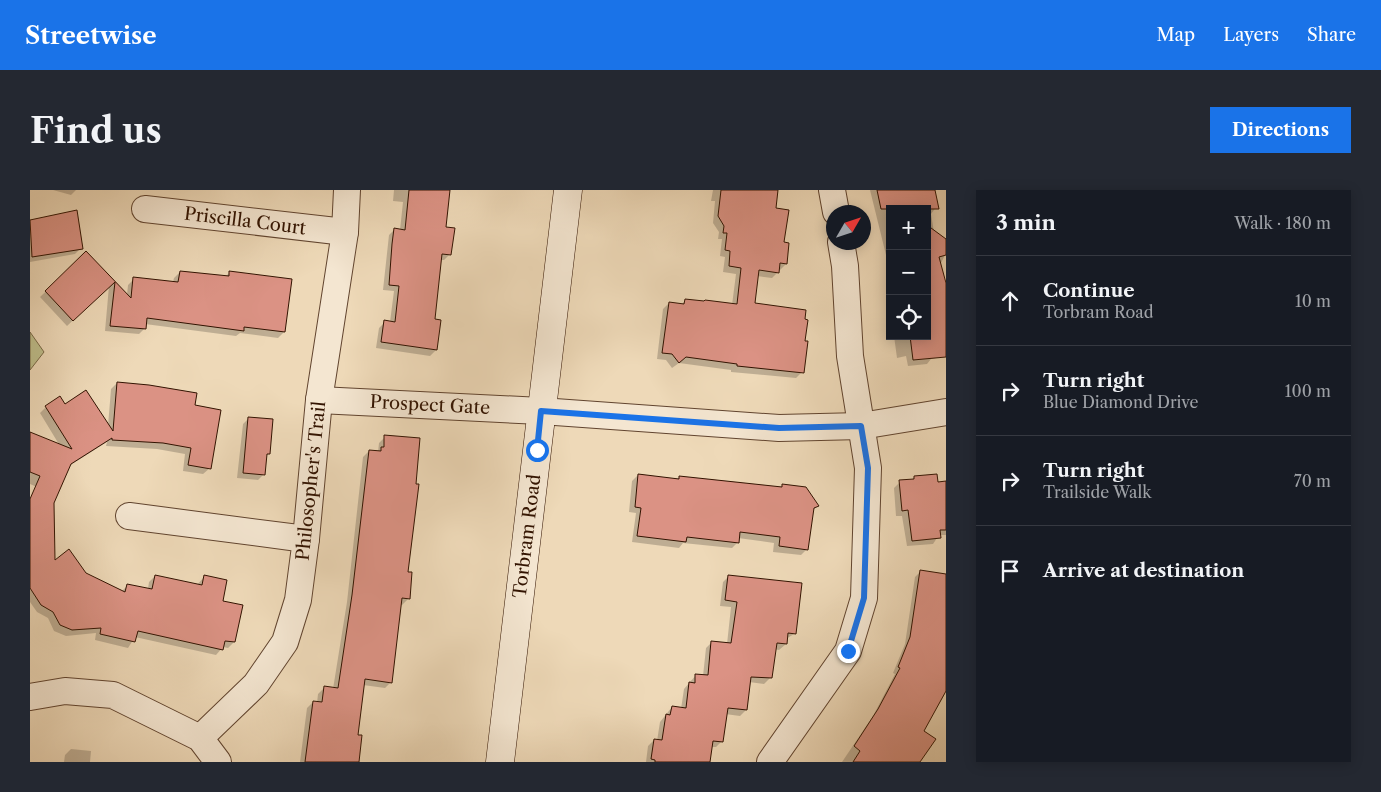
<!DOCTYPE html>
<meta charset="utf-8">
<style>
:root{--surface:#171b24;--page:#242831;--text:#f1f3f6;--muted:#9ea1a6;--line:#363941;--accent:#1a73e8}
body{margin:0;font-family:"Libre Caslon Text",serif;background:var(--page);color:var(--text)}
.controls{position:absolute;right:15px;top:15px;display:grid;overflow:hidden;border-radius:0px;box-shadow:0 2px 12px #0003}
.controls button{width:45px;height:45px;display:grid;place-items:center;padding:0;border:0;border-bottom:1px solid var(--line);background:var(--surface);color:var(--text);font:25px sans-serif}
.compass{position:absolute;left:796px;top:15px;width:45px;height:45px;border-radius:50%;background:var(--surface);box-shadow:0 2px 12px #0003;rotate:51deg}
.stop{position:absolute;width:15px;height:15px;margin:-11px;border:4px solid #1a73e8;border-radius:50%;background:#fff}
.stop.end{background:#1a73e8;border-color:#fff;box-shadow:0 1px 5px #0008}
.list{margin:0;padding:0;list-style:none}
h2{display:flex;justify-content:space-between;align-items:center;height:65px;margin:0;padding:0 20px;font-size:21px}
h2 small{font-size:16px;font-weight:400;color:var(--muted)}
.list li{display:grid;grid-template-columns:32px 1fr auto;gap:15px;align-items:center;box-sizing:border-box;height:90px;padding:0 20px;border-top:1px solid var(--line)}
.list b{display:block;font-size:19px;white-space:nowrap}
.list p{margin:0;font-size:16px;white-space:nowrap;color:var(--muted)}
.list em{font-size:16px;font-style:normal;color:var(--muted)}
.icon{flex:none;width:28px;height:28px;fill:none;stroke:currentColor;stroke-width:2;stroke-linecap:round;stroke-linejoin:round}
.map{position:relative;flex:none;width:916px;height:572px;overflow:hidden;border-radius:0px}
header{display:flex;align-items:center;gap:30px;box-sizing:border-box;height:70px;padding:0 25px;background:var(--accent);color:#fff}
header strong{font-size:24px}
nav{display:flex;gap:28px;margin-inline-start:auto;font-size:18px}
.intro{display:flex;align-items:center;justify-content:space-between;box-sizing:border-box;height:120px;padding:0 30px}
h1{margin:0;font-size:35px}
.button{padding:12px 22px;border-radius:0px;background:var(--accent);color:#fff;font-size:18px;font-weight:700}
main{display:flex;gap:30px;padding:0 30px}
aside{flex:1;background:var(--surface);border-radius:0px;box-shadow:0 2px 12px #0003}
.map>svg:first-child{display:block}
</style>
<header>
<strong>Streetwise</strong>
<nav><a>Map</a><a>Layers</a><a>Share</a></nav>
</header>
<div class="intro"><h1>Find us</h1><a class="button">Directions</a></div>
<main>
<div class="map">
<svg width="916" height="572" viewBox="0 0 916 572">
<rect width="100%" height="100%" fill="#eed9b8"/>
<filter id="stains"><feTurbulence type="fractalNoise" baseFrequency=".004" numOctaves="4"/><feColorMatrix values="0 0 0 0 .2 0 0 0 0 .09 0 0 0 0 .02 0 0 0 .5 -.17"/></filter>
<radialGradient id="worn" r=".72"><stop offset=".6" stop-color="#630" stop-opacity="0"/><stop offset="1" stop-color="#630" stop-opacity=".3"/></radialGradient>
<polygon fill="#bebe8b" stroke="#786846" points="0,142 14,162 0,180"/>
<g fill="#0003">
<polygon points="23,0 46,0 41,5"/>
<polygon points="364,0 419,0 414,38 420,64 414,70 410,70 404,130 410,131 406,160 400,166 346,158 349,138 355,132 360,132 364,101 353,100 359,45 365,39 370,40 373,12 363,11"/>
<polygon points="683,0 748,0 745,20 756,74 742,88 727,86 723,114 777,131 772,182 766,188 701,182 701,180 649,173 642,178 636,170 627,169 633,119 639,113 651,115 656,110 702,115 706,84 693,82 695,67 690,66 692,49 688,49 689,42 683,33 685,11 681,11"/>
<polygon points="840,0 904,0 907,16 901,24 904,42 916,54 916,63 910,75 916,98 916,166 901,169 897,174 878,176 876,166 867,168 864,146 897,146 897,19 860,19 860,68 857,69"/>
<polygon points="46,21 51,58 45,64 0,72 0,31"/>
<polygon points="56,63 97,105 98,95 104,89 143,92 144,88 150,82 195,87 200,82 254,142 248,148 210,143 206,146 115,134 115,138 109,144 75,141 79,96 37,136 10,107"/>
<polygon points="87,193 163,216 180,278 173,284 153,281 155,264 127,259 76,256 77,252 39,276 23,304 0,294 0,244 30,256 10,223 16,217 34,216 78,236 81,199"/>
<polygon points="219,228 239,263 235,267 234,284 228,290 207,288 213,234"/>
<polygon points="355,247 376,383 378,409 372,415 370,414 361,492 355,498 333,495 326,546 328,572 270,572 277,518 283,512 287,513 288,504 294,498 303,499 317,412 333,267 339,261 348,262 349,253"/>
<polygon points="608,285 647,290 650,287 750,298 753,296 788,316 783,320 777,359 771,365 743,362 744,353 708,348 708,352 702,358 653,353 649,358 602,352 606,323 599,322 602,291"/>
<polygon points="884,287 907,294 916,293 916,345 909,345 903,354 877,356 872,326 866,326 864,298 870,292 881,291"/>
<polygon points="0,314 23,372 56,384 91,402 98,395 118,399 119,392 125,386 167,395 174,387 191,412 204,452 198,458 193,457 186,465 105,447 98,458 65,450 66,443 36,446 24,441 18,428 7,422 0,412"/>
<polygon points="891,381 916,385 916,502 893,542 888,572 812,572 843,526 865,484 863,483 875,454 885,387"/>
<polygon points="699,386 764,444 756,449 756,454 749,460 744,459 740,488 734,494 719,492 716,520 710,526 695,524 692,551 686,557 681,557 679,572 616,572 618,556 624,550 627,551 630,532 642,517 651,519 654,499 666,485 673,486 676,458 682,452 697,454 701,417 690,416 693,392"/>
<polygon points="41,559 61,561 60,572 34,572 35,565"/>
</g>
<g fill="#db9284" stroke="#321301">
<polygon points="379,0 420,0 416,37 425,38 421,65 412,64 405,129 411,130 407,160 351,152 354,130 365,132 369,96 359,95 362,54 364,38 375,40"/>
<polygon points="691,0 748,0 746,18 759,20 754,52 759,53 757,74 750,73 749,83 729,80 725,113 776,120 775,129 778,130 775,151 778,151 774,183 707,176 707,174 656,167 649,173 642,164 632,163 639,112 654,114 655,109 674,111 675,110 707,114 711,78 699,76 700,61 695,60 697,43 693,43 694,36 688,26"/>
<polygon points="847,0 905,0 909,19 851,19"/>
<polygon points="47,20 53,59 2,67 0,30"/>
<polygon points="897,35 916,49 916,65 909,67 916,93 916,167 883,170 880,146 897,146"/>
<polygon points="56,61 101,108 103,87 148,92 150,81 199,86 199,81 262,89 255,142 214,137 214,141 117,128 116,139 80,136 85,92 43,131 15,101"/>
<polygon points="87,192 119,195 167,203 165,215 191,220 181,279 158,275 161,258 133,253 82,250 82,248 41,274 24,313 25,370 39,359 56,383 95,402 97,394 122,399 125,385 172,395 174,385 197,390 193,411 213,415 205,452 195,451 193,460 108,441 105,452 70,444 71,438 42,440 30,435 23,422 11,415 0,398 0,309 10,286 0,282 0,242 42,259 15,216 30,206 35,214 56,200 83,241"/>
<polygon points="218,227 243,229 240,264 237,264 235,285 213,283"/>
<polygon points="354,245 390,248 386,294 389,294 378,382 382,382 380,409 372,408 362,493 335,489 328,545 332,545 329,572 275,572 283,511 292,512 294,496 308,498 322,405 339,260 351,261 351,257 354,257"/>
<polygon points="608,284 649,289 649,286 752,297 752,294 776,297 789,316 784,318 778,360 749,356 750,347 710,342 709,353 657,347 656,352 607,346 611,318 605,317"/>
<polygon points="907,284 908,292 916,291 916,340 910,340 911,348 882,351 878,320 872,321 869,290 884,289 884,286"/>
<polygon points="890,380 916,384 916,501 894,541 906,549 890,572 823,572 830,561 824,556 848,519 870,478 868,477 880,447"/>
<polygon points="698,385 772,393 766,444 758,443 757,454 747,453 742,488 721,487 717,520 698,518 693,552 683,551 680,572 625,572 625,570 621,569 624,549 632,550 636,524 640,525 642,516 656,518 659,492 665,493 665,484 678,485 681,451 701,453 707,412 695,410"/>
</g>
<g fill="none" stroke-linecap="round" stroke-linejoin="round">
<g stroke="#61442f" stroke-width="28">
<g id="minor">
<polyline points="802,0 806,22"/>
<polyline points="115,19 315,42"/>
<polyline points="289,210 511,221 749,238 831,236 916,222"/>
<polyline points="99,326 276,349"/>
<polyline points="0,507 35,501 83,505 170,548 188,572"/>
<polyline points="170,548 226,494 255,452 268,410 276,349 289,210 315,42 317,0"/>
<polyline points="740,572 818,461 834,408 838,278 820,166 815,76 811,52"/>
</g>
</g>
<g stroke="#321301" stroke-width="29">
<polyline id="secondary" points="470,572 538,0"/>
</g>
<use href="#minor" stroke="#f4e6d1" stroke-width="26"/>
<use href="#secondary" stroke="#f4e6d1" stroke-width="28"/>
</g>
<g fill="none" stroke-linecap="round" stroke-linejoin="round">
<polyline stroke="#1a73e8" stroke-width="6" points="507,260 511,221 749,238 831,236 838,278 834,408 818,461"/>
</g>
<g text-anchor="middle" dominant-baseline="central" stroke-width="5" stroke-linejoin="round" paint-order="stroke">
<g font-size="18" fill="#321301" stroke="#f4e6d1">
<text transform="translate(215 31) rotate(7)">Priscilla Court</text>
<text transform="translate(400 215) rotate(3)">Prospect Gate</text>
<text transform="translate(281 291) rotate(-84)">Philosopher's Trail</text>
<text transform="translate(497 346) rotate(-83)">Torbram Road</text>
</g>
</g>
<rect width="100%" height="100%" filter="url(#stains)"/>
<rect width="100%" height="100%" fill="url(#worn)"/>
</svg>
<div class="controls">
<button>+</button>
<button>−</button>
<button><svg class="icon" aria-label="locate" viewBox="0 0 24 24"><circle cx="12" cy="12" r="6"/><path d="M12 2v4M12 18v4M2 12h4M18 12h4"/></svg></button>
</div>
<svg class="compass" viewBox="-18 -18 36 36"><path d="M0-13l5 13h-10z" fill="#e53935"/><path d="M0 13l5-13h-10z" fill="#9ea1a6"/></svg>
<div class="stop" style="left:507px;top:260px"></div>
<div class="stop end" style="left:818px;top:461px"></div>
</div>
<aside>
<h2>3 min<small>Walk · 180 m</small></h2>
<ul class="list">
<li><svg class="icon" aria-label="ahead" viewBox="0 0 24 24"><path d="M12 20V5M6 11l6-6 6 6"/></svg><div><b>Continue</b><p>Torbram Road</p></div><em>10 m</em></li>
<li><svg class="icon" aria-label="right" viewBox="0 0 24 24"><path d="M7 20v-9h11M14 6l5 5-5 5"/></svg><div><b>Turn right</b><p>Blue Diamond Drive</p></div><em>100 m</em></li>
<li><svg class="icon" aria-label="right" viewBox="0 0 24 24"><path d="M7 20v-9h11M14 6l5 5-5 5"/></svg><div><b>Turn right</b><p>Trailside Walk</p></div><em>70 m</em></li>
<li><svg class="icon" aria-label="arrive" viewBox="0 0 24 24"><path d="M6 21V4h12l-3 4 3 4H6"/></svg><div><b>Arrive at destination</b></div></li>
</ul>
</aside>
</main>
